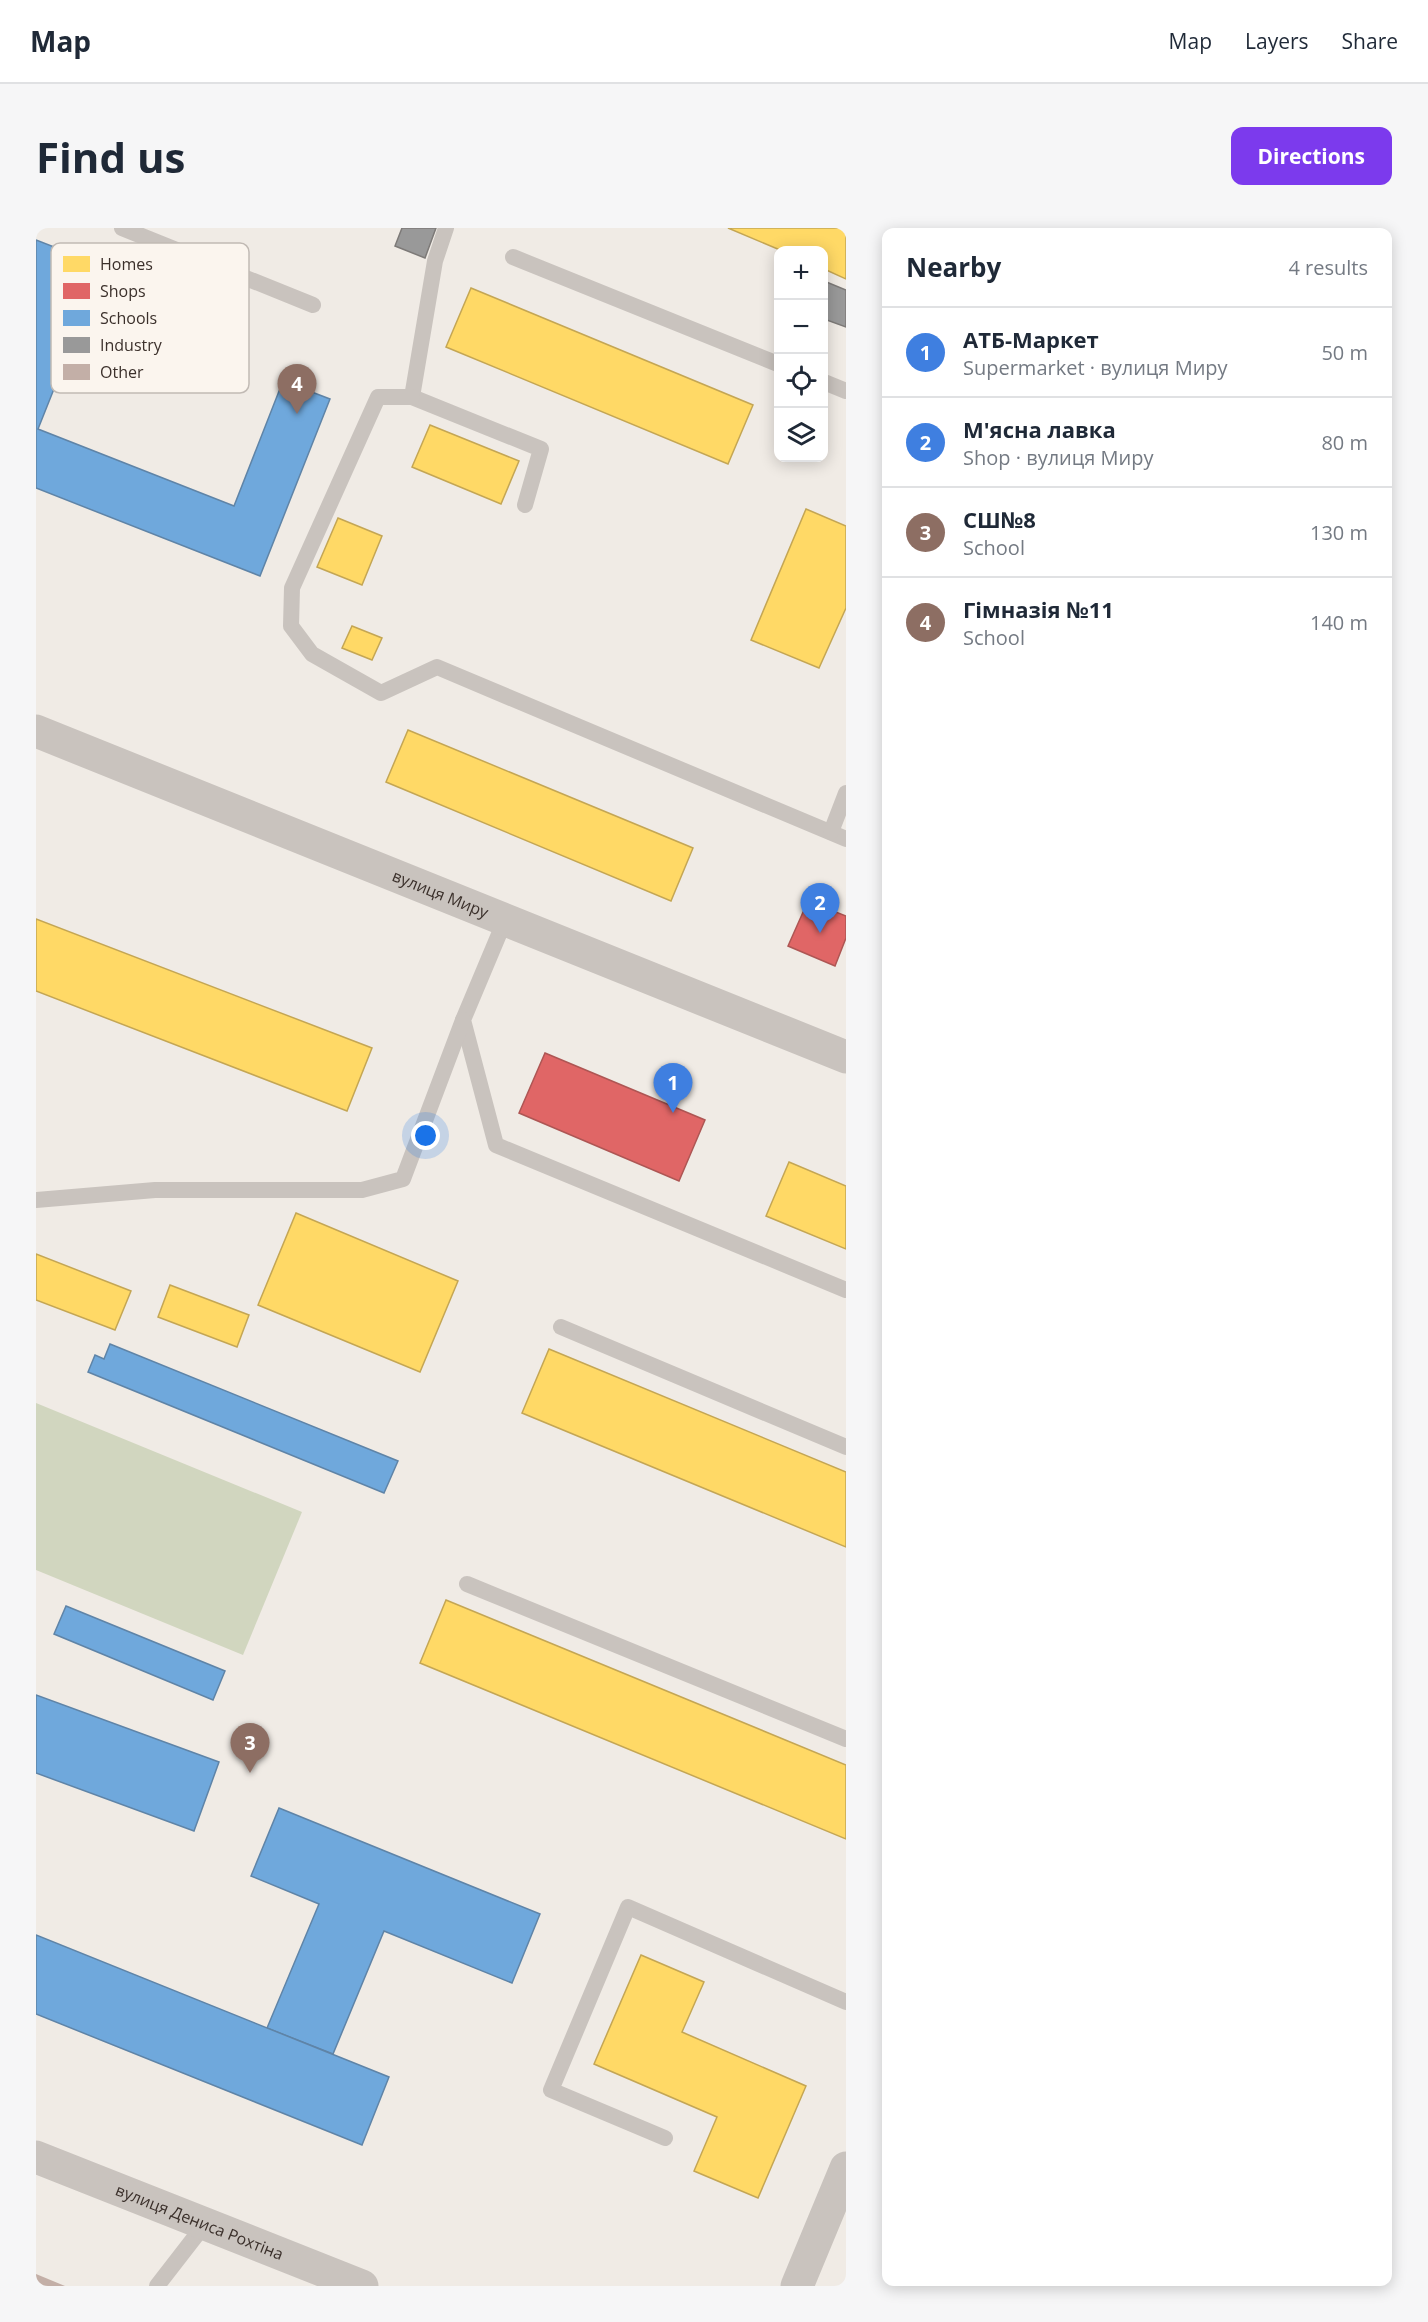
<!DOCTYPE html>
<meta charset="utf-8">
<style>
:root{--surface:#fff;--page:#f6f6f7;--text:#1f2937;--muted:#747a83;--line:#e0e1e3;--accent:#7c3aed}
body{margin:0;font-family:"Open Sans",sans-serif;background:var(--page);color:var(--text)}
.controls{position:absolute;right:18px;top:18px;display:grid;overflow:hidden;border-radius:12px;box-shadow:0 3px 15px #0003}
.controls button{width:54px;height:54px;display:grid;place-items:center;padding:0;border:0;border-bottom:2px solid var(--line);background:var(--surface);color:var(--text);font:30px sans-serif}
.you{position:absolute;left:390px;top:908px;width:21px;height:21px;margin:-15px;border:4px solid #fff;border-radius:50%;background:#1a73e8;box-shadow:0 0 0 9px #1a73e833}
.badge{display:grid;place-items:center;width:39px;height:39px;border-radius:50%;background:var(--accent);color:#fff;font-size:20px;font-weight:700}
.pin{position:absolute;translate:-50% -50px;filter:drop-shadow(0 2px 3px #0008)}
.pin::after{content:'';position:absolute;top:32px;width:21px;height:18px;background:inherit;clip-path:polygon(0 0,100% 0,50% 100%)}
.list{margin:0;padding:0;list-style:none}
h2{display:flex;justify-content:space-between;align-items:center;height:78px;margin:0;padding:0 24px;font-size:26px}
h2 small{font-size:20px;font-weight:400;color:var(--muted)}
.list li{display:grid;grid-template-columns:39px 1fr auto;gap:18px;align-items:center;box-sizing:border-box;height:90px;padding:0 24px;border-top:2px solid var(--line)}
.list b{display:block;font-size:22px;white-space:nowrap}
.list p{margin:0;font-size:20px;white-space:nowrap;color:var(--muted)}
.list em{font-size:20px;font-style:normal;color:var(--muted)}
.icon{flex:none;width:33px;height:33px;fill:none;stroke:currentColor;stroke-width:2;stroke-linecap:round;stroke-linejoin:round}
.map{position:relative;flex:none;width:810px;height:2058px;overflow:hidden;border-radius:12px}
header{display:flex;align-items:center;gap:36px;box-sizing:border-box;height:84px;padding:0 30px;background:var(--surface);border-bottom:2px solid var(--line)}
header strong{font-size:28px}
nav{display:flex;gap:33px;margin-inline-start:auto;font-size:21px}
.intro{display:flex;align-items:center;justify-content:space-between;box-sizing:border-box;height:144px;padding:0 36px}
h1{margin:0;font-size:42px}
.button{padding:15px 27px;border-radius:12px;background:var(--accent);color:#fff;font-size:21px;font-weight:700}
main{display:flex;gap:36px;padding:0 36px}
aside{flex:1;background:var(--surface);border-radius:12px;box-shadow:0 3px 15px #0003}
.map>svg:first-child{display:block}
</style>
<header>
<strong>Map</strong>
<nav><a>Map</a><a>Layers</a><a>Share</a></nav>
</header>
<div class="intro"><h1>Find us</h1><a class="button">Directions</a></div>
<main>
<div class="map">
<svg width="810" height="2058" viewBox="0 0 810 2058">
<rect width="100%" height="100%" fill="#f0ebe5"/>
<polygon fill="#d1d6bf" points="0,1175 266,1284 207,1427 0,1342"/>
<g fill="#ffd966" stroke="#c4a654" stroke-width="1.5">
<polygon points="692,0 810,0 810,51 788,41 788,22 744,22"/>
<polygon points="435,60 717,177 692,236 410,119"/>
<polygon points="394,197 483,233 465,276 376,239"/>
<polygon points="770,281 810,298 810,380 783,440 715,412"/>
<polygon points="302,290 346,308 326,357 281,339"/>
<polygon points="316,398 346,410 336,432 306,420"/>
<polygon points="372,502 657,620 635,673 350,554"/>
<polygon points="0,691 336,820 311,883 0,763"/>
<polygon points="753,934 810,958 810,1021 730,988"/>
<polygon points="260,985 422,1053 384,1144 222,1077"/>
<polygon points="0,1026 95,1063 79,1102 0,1072"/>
<polygon points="134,1057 213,1087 201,1119 122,1089"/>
<polygon points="513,1121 810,1244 810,1319 486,1185"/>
<polygon points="410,1372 810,1537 810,1611 384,1435"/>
<polygon points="605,1727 668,1754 646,1804 770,1858 722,1970 658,1943 681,1889 558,1836"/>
</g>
<g fill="#e06666" stroke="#ae5654" stroke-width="1.5">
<polygon points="772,673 810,688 810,710 799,738 752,718"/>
<polygon points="509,825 669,892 643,953 483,885"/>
</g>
<g fill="#6fa8dc" stroke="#5f84a7" stroke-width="1.5">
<polygon points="0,12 67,38 2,201 198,278 247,153 294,171 224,348 0,260"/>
<polygon points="74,1116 362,1233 348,1265 52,1144 59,1127 68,1131"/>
<polygon points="30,1378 189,1443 177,1472 18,1406"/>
<polygon points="0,1467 183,1534 158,1603 0,1545"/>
<polygon points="243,1580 504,1686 476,1755 348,1703 297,1826 231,1800 283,1676 215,1648"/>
<polygon points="0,1707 353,1849 326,1917 0,1786"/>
</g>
<g fill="#999" stroke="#7d7a78" stroke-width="1.5">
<polygon points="366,0 400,0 389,30 359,18"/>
<polygon points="788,53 810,62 810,99 788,91"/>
</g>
<polygon fill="#c3afa7" points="0,2046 29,2058 0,2058"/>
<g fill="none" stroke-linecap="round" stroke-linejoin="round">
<g stroke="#c9c3be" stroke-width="16">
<polyline points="86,0 277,77"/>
<polyline points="410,0 399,33 376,169 505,221 489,277"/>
<polyline points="477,29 742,136"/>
<polyline points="788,154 810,163"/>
<polyline points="376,169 342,169 256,360 255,398 276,426 345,465 401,439 810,611"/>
<polyline points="795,604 810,565"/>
<polyline points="469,692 427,792 460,917 810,1062"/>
<polyline points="0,972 119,962 326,962 367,951 427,792"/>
<polyline points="525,1099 810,1219"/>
<polyline points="431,1356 810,1511"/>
<polyline points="629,1910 515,1862 592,1679 810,1774"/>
<polyline points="121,2058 169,1996"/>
</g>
<g stroke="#c9c3be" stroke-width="33">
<path id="s1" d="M0,503l810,326"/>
<path id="s2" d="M0,1929l326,129"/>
<polyline points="761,2058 810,1940"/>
</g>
</g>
<g text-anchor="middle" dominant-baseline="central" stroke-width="6" stroke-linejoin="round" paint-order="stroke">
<g font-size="16" fill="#3b302b" stroke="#fbf5ee">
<text stroke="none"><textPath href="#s1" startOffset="436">вулиця Миру</textPath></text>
<text stroke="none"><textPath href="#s2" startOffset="176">вулиця Дениса Рохтіна</textPath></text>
</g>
</g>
<rect x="15" y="15" width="198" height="150" rx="9" fill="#fbf5ee" stroke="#c1bab4" stroke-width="1.5"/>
<rect x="27" y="28" width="27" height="16" fill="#ffd966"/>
<rect x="27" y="55" width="27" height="16" fill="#e06666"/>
<rect x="27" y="82" width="27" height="16" fill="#6fa8dc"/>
<rect x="27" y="109" width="27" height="16" fill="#999"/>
<rect x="27" y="136" width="27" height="16" fill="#c3afa7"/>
<g font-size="16" fill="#3b302b">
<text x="64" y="42">Homes</text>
<text x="64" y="69">Shops</text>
<text x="64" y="96">Schools</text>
<text x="64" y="123">Industry</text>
<text x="64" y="150">Other</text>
</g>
</svg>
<div class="controls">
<button>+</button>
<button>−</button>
<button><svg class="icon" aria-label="locate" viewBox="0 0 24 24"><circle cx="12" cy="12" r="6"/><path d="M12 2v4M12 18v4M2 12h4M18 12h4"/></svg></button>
<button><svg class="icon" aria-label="layers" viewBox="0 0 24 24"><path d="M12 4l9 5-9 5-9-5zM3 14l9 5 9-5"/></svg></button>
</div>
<div class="you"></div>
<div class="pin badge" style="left:637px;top:885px;background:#3f7fe0">1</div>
<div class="pin badge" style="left:784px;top:705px;background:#3f7fe0">2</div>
<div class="pin badge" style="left:214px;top:1545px;background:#8d6e63">3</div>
<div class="pin badge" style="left:261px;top:186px;background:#8d6e63">4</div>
</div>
<aside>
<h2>Nearby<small>4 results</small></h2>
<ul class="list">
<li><span class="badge" style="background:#3f7fe0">1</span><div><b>АТБ-Маркет</b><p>Supermarket · вулиця Миру</p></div><em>50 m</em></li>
<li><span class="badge" style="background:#3f7fe0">2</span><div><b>М'ясна лавка</b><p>Shop · вулиця Миру</p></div><em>80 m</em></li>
<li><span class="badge" style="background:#8d6e63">3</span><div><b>СШ№8</b><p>School</p></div><em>130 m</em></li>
<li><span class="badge" style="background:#8d6e63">4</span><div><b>Гімназія №11</b><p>School</p></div><em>140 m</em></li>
</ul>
</aside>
</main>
